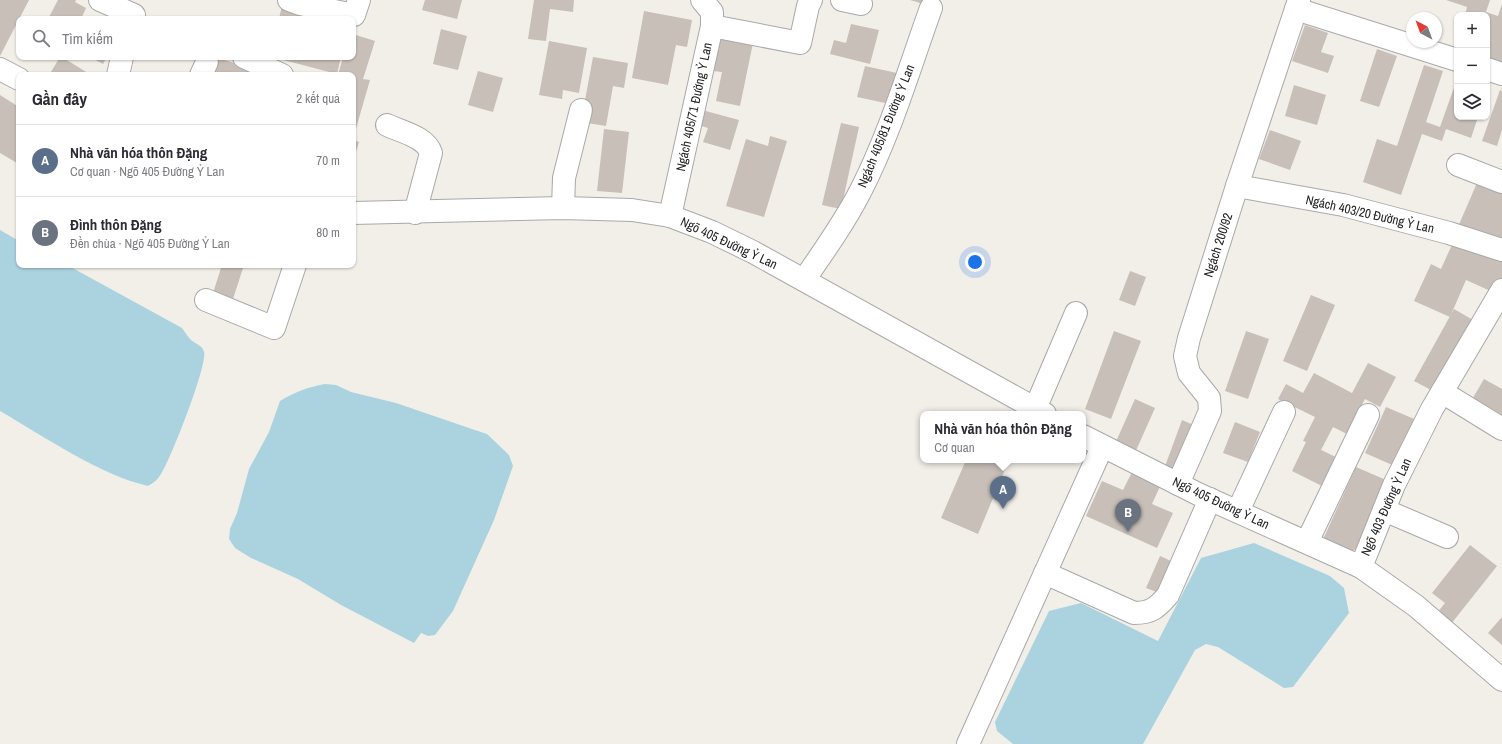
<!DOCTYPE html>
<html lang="vi">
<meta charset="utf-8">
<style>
:root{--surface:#fff;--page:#f2f2f3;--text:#2b2b33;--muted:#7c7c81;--line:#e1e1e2;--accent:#0b8043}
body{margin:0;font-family:"Archivo Narrow",sans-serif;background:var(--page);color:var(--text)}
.controls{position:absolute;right:12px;top:12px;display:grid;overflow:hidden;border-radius:8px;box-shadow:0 1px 3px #0004}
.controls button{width:36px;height:36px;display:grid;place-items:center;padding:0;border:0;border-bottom:1px solid var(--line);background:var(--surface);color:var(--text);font:20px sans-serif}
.compass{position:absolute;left:1406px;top:12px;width:36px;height:36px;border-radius:50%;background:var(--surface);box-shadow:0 1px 3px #0004;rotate:319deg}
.you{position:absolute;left:975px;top:262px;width:14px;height:14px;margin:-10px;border:3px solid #fff;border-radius:50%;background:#1a73e8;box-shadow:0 0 0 6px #1a73e833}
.badge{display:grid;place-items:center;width:26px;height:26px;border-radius:50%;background:var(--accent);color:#fff;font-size:13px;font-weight:700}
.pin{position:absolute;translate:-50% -33px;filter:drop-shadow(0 1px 2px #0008)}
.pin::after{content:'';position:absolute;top:21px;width:14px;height:12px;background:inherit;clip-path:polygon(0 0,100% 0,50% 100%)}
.popup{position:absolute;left:920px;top:411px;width:166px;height:52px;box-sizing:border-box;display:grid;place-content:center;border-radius:8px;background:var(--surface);filter:drop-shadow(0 1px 3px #0005);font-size:13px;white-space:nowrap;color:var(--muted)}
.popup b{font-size:15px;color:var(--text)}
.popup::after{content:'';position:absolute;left:50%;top:100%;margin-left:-8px;border:8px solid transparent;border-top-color:var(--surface)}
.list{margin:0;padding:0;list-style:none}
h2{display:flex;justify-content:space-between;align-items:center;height:52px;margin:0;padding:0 16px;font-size:17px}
h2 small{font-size:13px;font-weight:400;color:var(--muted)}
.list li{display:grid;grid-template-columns:26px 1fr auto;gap:12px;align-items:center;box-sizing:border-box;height:72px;padding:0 16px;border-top:1px solid var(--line)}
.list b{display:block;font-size:15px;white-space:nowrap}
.list p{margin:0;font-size:13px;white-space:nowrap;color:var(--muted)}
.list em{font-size:13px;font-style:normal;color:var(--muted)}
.icon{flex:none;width:22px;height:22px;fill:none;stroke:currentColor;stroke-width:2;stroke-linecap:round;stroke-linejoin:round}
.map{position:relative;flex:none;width:1502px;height:744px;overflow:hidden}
.search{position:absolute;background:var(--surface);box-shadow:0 1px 3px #0004;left:16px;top:16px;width:340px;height:44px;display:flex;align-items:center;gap:10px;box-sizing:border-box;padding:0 14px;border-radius:8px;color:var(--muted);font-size:15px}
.panel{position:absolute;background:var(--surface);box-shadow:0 1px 3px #0004;left:16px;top:72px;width:340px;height:196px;border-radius:8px}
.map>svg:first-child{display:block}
</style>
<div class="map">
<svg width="1502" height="744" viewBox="0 0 1502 744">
<rect width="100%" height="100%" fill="#f2efe9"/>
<g fill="#aad3df">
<path d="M0,230l19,11v24h48l115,63c3,4 5,8 9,12 5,4 12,6 13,12 4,12 -34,109 -43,122 -3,5 -7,9 -13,12 -48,-11 -105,-50 -148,-75z"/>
<path d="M325,384l11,1 15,7 45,11 73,25 18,6 22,21 4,11 -19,54 -41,91 -18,24 -7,1 -7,-3 -7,10 -73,-38 -43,-26 -47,-21 -16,-10 -6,-9 1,-10 7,-16 12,-44 20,-37 11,-31c15,-9 28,-14 45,-17z"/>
<polygon points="1254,543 1330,576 1344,588 1349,613 1293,687 1284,688 1218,647 1206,644 1195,650 1143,744 1013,744 997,731 995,722 1049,611 1081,603 1158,641 1201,558"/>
</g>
<g fill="#c7bfb8">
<polygon points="0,0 29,0 0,56"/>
<polygon points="58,0 76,0 75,2 86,8 81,19 48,19"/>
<polygon points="425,0 462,0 457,19 422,10"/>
<polygon points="534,0 574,0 573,12 550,9 546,41 528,39"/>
<polygon points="910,0 928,0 927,5"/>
<polygon points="1446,0 1490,0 1486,12 1498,16 1502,4 1502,70 1487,65 1487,15 1465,15 1467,7"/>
<polygon points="282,5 336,19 279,19"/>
<polygon points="644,11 692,20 687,47 676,45 668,85 632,78"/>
<polygon points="851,24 879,30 870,64 830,54 834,40 846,43"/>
<polygon points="1305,25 1328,33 1321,52 1334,56 1328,73 1292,61"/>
<polygon points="441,29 467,36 458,70 433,64"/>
<polygon points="353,34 375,41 363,79 370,80 355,132 353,131 353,75 338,75 343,57 353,57"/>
<polygon points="719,36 753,43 740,106 716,101 722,72 712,71"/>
<polygon points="549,41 587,48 579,93 563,90 562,99 539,95"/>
<polygon points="1377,49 1397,56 1379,107 1360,101"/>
<polygon points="60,57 62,57 91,75 49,75"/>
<polygon points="90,57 107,57 103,64"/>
<polygon points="216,57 266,74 266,75 210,75"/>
<polygon points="272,57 341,57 337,74"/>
<polygon points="593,57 628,63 624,88 613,86 606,126 581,122"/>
<polygon points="1424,65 1443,71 1426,122 1440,127 1457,79 1457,117 1478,117 1471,138 1446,129 1442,141 1422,134 1401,195 1363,182 1377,139 1397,146"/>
<polygon points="865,66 897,73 890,104 857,97"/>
<polygon points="478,71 503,78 493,112 468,105"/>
<polygon points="1294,85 1326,95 1317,125 1285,116"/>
<polygon points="1500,90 1502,91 1502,130 1497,146 1482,141"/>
<polygon points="0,95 19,107 19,160 17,163 0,153"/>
<polygon points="702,110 739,120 730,150 703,142 708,128 698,125"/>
<polygon points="841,123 859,127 841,209 822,205"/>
<polygon points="604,129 629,132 622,193 597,191"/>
<polygon points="1270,130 1301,141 1290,170 1259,159"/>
<polygon points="770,136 787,141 764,217 726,206 746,139 768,146"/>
<polygon points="353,140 359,142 353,161"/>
<polygon points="1477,183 1502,193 1502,248 1457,229"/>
<polygon points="1455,238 1502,260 1502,278 1495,293 1466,280 1450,317 1414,301 1431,264 1441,269"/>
<polygon points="222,265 244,265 232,302 212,296"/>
<polygon points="1130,271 1146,277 1135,306 1119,300"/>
<polygon points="1311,295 1335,305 1307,371 1283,361"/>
<polygon points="1454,309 1473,320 1433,391 1414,381"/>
<polygon points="1114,331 1141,341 1111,419 1085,409"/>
<polygon points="1246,331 1269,339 1248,399 1225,391"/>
<polygon points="1368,363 1396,377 1380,407 1365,399 1347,434 1333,427 1321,450 1340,459 1326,488 1292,471 1306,442 1303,441 1315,417 1278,399 1286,384 1303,393 1314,373 1352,393"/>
<polygon points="1484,379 1502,389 1502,421 1470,403"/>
<polygon points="1135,399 1155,408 1134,455 1114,446"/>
<polygon points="1386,407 1419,421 1399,468 1365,453"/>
<polygon points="1182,420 1198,427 1180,474 1164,469"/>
<polygon points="1235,422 1260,432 1248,462 1223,453"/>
<polygon points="966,460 1009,460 978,534 941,518"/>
<polygon points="1356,467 1393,483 1364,546 1341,555 1320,546"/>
<polygon points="1133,470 1162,482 1152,504 1173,513 1157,548 1086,516 1102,481 1123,490"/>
<polygon points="1470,545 1497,566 1451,624 1437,613 1445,603 1432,593"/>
<polygon points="1160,556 1171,561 1157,592 1146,588"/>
<polygon points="1502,617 1502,645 1488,633"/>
</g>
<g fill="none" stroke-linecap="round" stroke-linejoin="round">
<g stroke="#a9a9a9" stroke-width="24">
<g id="minor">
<polyline points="100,0 134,15"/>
<polyline points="289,0 300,4 354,15 359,0"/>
<polyline points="842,0 861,4"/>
<polyline points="1296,9 1457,60"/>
<polyline points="712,26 800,43 808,6 811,0"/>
<polyline points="244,57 282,75"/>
<polyline points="0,69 19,79"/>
<polyline points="1487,69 1502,74"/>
<polyline points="118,75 122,57"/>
<polyline points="201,75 207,62"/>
<path d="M387,125c15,7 39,12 44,28l-16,60"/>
<polyline points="1458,165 1502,182"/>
<polyline points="1237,186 1343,205 1449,233 1502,250"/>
<polyline points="563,208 564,178 581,110"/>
<polyline points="353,213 563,208 632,210 670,216 712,232 753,252 1045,414"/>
<polyline points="670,216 712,26 712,12 702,0"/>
<path d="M804,280c20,-29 40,-57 56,-88 30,-58 49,-123 71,-184"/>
<polyline points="1502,290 1432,409 1394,485 1361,567 1416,606 1502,680"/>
<polyline points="206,300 274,328 295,265"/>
<polyline points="1442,392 1502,429"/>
<polyline points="1035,409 1076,313"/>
<polyline points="1083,436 1198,494 1361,567"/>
<polyline points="1178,484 1210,411 1209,398 1189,373 1185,356 1189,338 1237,186 1299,0"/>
<polyline points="1384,510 1447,537"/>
<polyline points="1238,511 1284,412"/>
<polyline points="1307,542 1368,415"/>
<path d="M1045,573l89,40c17,0 23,-5 34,-18l42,-96"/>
<polyline points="968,744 1102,447"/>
</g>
</g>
<use href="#minor" stroke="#fff" stroke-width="22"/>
</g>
<g text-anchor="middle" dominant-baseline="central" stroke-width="3.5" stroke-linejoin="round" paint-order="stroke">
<g font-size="13" fill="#222" stroke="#fff">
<text transform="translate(694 107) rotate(-78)">Ngách 405/71 Đường Ỷ Lan</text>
<text transform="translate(886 126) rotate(-68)">Ngách 405/81 Đường Ỷ Lan</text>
<text transform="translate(1370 214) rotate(13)">Ngách 403/20 Đường Ỷ Lan</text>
<text transform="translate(729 243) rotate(25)">Ngõ 405 Đường Ỷ Lan</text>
<text transform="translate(1218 245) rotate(-72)">Ngách 200/92</text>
<text transform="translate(1221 503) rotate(25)">Ngõ 405 Đường Ỷ Lan</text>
<text transform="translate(1386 507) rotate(-66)">Ngõ 403 Đường Ỷ Lan</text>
</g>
</g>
</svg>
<div class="controls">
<button>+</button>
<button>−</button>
<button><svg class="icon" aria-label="layers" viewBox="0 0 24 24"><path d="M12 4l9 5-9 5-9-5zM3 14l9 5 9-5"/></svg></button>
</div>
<svg class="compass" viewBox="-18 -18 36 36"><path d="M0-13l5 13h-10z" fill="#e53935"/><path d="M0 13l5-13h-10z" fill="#7c7c81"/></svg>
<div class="you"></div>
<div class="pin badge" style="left:1003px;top:509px;background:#5c6f8a">A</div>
<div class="popup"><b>Nhà văn hóa thôn Đặng</b>Cơ quan</div>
<div class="pin badge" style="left:1128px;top:532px;background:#6b7280">B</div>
<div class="search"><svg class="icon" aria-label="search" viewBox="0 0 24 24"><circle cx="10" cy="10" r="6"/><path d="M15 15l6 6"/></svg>Tìm kiếm</div>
<section class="panel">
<h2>Gần đây<small>2 kết quả</small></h2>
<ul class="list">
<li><span class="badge" style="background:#5c6f8a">A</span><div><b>Nhà văn hóa thôn Đặng</b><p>Cơ quan · Ngõ 405 Đường Ỷ Lan</p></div><em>70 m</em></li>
<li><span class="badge" style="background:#6b7280">B</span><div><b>Đình thôn Đặng</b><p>Đền chùa · Ngõ 405 Đường Ỷ Lan</p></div><em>80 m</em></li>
</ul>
</section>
</div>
